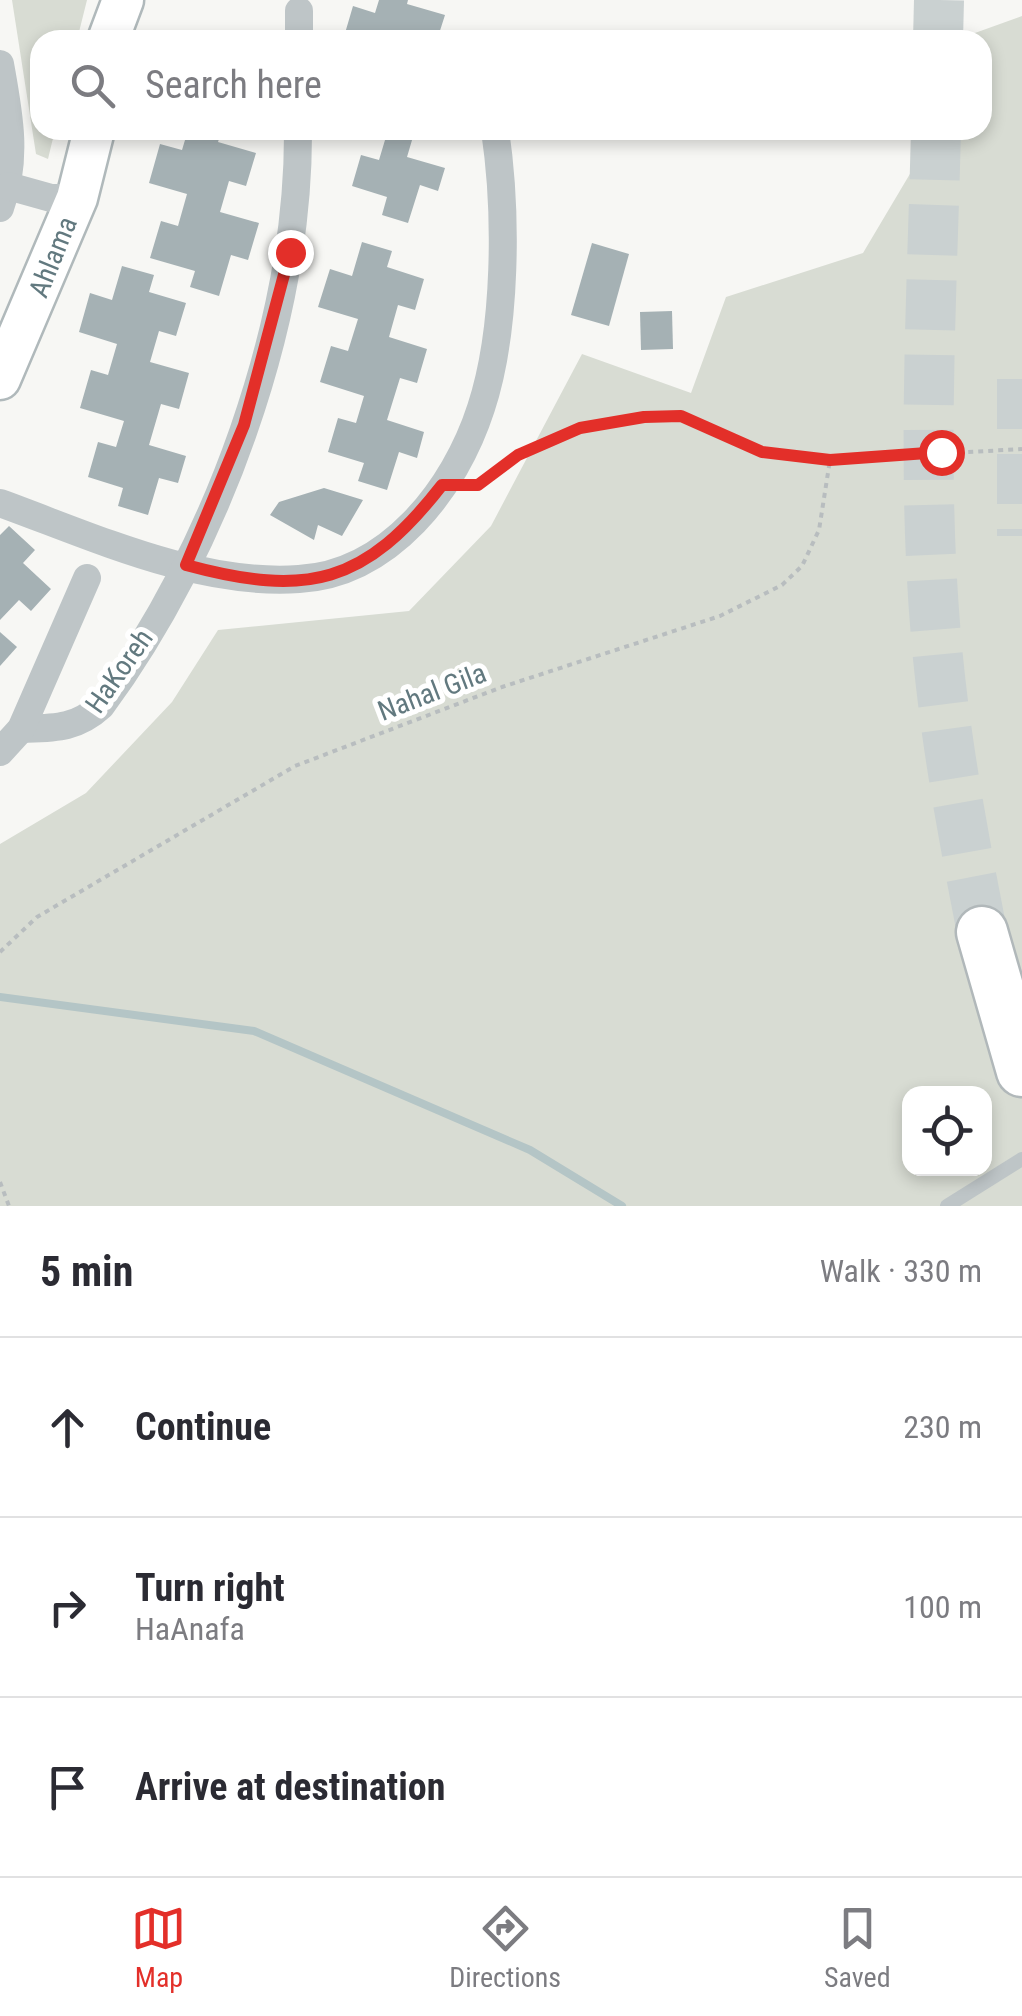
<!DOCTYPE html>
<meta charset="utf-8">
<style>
:root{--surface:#fff;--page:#f7f7f7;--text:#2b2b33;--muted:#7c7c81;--line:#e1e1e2;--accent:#e32f29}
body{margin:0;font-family:"Roboto Condensed",sans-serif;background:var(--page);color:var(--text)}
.controls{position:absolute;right:30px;bottom:30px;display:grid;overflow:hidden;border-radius:20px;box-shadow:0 5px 15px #0003}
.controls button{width:90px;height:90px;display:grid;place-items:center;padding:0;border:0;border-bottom:2px solid var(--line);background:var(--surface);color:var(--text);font:50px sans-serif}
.stop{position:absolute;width:30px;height:30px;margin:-22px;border:8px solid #e32f29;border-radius:50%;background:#fff}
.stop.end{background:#e32f29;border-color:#fff;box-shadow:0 2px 10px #0008}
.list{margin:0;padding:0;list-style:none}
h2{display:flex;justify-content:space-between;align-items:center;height:130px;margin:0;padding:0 40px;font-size:42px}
h2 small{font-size:32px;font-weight:400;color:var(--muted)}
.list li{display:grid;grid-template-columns:65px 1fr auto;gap:30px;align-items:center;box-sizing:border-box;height:180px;padding:0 40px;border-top:2px solid var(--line)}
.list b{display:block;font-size:38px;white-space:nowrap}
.list p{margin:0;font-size:32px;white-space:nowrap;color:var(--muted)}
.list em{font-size:32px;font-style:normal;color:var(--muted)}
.icon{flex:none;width:55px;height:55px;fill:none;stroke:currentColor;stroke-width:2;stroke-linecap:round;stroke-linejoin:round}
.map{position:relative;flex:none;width:1022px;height:1206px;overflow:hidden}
.search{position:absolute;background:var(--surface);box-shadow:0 5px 15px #0003;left:30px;right:30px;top:30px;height:110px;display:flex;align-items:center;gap:25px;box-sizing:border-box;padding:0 35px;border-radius:30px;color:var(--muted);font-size:38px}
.sheet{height:670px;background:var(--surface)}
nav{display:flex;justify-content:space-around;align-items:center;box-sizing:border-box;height:140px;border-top:2px solid var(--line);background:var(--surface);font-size:28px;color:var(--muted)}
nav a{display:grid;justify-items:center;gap:5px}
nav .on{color:var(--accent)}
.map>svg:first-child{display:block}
</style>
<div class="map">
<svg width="1022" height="1206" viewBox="0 0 1022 1206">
<rect width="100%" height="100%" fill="#f7f7f4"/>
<g fill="#d8dcd3" fill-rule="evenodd">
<polygon points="12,0 87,0 77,40 40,40 40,130 55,130 48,159 36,154"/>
<path d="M1022,16v1190h-1022v-362l86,-51 86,-91 46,-72 191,-19 82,-85 91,-172 109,39 35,-96 137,-44 73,-123h46v-90l-21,-2zM910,1094h74v74h-74z"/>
</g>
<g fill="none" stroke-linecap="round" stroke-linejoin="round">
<polyline stroke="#b4c5c6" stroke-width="8" points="0,997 254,1031 530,1150 622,1206"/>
</g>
<g fill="#a5b1b4">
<polygon points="379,0 408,0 407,4 445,15 437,40 343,40 353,6 375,13"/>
<polygon points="221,32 243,39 243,40 218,40"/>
<polygon points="188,130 222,130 218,142 256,153 246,186 229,181 220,212 259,223 248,260 231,255 219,296 190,287 195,271 150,258 161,221 178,226 187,194 149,183 160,144 182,150"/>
<polygon points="388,130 415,130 407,157 445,168 438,191 420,185 408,223 382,215 387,197 352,186 361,155 379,160"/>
<polygon points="362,242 392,251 387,267 424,279 415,310 398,305 389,337 427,349 417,383 400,378 387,420 424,432 417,458 399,452 387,490 358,481 364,463 328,452 338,418 356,423 364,396 320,382 331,346 348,351 358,319 318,307 330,269 352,276"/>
<polygon points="592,243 629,254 609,326 571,315"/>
<polygon points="122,266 154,275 149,292 186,303 176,336 159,331 150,362 189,373 179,409 161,404 149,445 186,456 178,483 159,478 148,515 118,506 123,488 88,477 98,442 116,447 124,421 80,408 91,370 108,375 117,344 79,332 90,293 112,300"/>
<polygon points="672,311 673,349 641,350 640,312"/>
<polygon points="324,488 363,500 342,536 318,525 314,540 270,515 279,502"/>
<polygon points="9,526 35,550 23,563 51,589 31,611 19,600 0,620 0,535"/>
<polygon points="0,632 17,647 0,666"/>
</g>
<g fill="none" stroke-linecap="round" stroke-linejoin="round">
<g stroke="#cad1d1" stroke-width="50" stroke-dasharray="50 25" stroke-linecap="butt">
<polyline points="938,40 939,0"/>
<path d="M936,130c-4,164 -14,331 -1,494 8,104 27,206 47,308"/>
<polyline points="1022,379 1022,536"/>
</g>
<g stroke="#b0b9bb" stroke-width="45">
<g id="secondary">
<polyline points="108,40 123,0"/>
<polyline points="0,379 77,198 94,130"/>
</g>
</g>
<g stroke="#b1b8ba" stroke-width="55">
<polyline id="highway" points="982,932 1022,1071"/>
</g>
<g stroke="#b8bdbf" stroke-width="4" stroke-dasharray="5 5" stroke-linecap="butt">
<polyline points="472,485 518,455 581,428 644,417 681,416 762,452 830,460 1022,449"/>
<polyline points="0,952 37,917 295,766 502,687 720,616 782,585 802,566 819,530 830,460"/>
<polyline points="0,1182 9,1206"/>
</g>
<polyline stroke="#bec5c7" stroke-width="14" points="947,1206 1022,1159"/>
<g stroke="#bec5c7" stroke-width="28">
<polyline points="299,40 299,11"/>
<path d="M0,64c9,50 18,95 0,144"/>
<polyline points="8,186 51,198 77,198"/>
<path d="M0,503c94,34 198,83 299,76 90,-5 156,-90 182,-171 26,-79 26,-197 14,-278"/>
<path d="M21,729c33,-1 55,0 80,-23 115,-156 198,-382 197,-576"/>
<polyline points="0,752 21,729 87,578"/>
</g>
<use href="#secondary" stroke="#fff" stroke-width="40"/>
<use href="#highway" stroke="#fff" stroke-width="50"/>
</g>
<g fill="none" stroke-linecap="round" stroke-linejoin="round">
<path stroke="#e32f29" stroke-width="12" d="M290,252l-46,173 -58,140c122,33 179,19 256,-80h36l40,-30 62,-27 64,-11 37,-1 81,36 68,8 111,-8"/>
</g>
<g text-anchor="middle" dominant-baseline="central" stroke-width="10" stroke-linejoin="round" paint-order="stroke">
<g font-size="28" fill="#62797f" stroke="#fff">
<text transform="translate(53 257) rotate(-68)">Ahlama</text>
<text transform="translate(119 671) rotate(-55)">HaKoreh</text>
<text transform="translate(432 692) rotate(-21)">Nahal Gila</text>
</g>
</g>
</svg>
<div class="controls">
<button><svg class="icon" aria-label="locate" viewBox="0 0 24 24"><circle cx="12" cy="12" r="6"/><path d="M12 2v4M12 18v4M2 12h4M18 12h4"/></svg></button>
</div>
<div class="stop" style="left:941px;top:452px"></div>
<div class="stop end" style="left:290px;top:252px"></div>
<div class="search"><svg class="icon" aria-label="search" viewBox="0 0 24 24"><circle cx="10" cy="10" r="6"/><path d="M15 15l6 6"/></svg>Search here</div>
</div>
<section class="sheet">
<h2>5 min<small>Walk · 330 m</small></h2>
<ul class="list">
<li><svg class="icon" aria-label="ahead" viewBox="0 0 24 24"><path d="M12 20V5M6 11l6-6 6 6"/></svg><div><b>Continue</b></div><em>230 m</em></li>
<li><svg class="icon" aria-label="right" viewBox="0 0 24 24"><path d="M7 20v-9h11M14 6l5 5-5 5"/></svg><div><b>Turn right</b><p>HaAnafa</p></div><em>100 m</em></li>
<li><svg class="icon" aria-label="arrive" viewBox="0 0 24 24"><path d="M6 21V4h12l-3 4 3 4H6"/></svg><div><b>Arrive at destination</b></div></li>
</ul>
</section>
<nav>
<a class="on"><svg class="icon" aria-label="map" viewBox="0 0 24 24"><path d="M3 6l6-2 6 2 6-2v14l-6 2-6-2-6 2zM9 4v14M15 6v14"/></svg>Map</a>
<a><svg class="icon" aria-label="directions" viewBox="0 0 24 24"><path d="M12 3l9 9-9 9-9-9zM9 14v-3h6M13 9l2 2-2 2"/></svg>Directions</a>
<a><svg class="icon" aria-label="saved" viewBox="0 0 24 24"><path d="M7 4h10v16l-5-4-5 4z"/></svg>Saved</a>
</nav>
